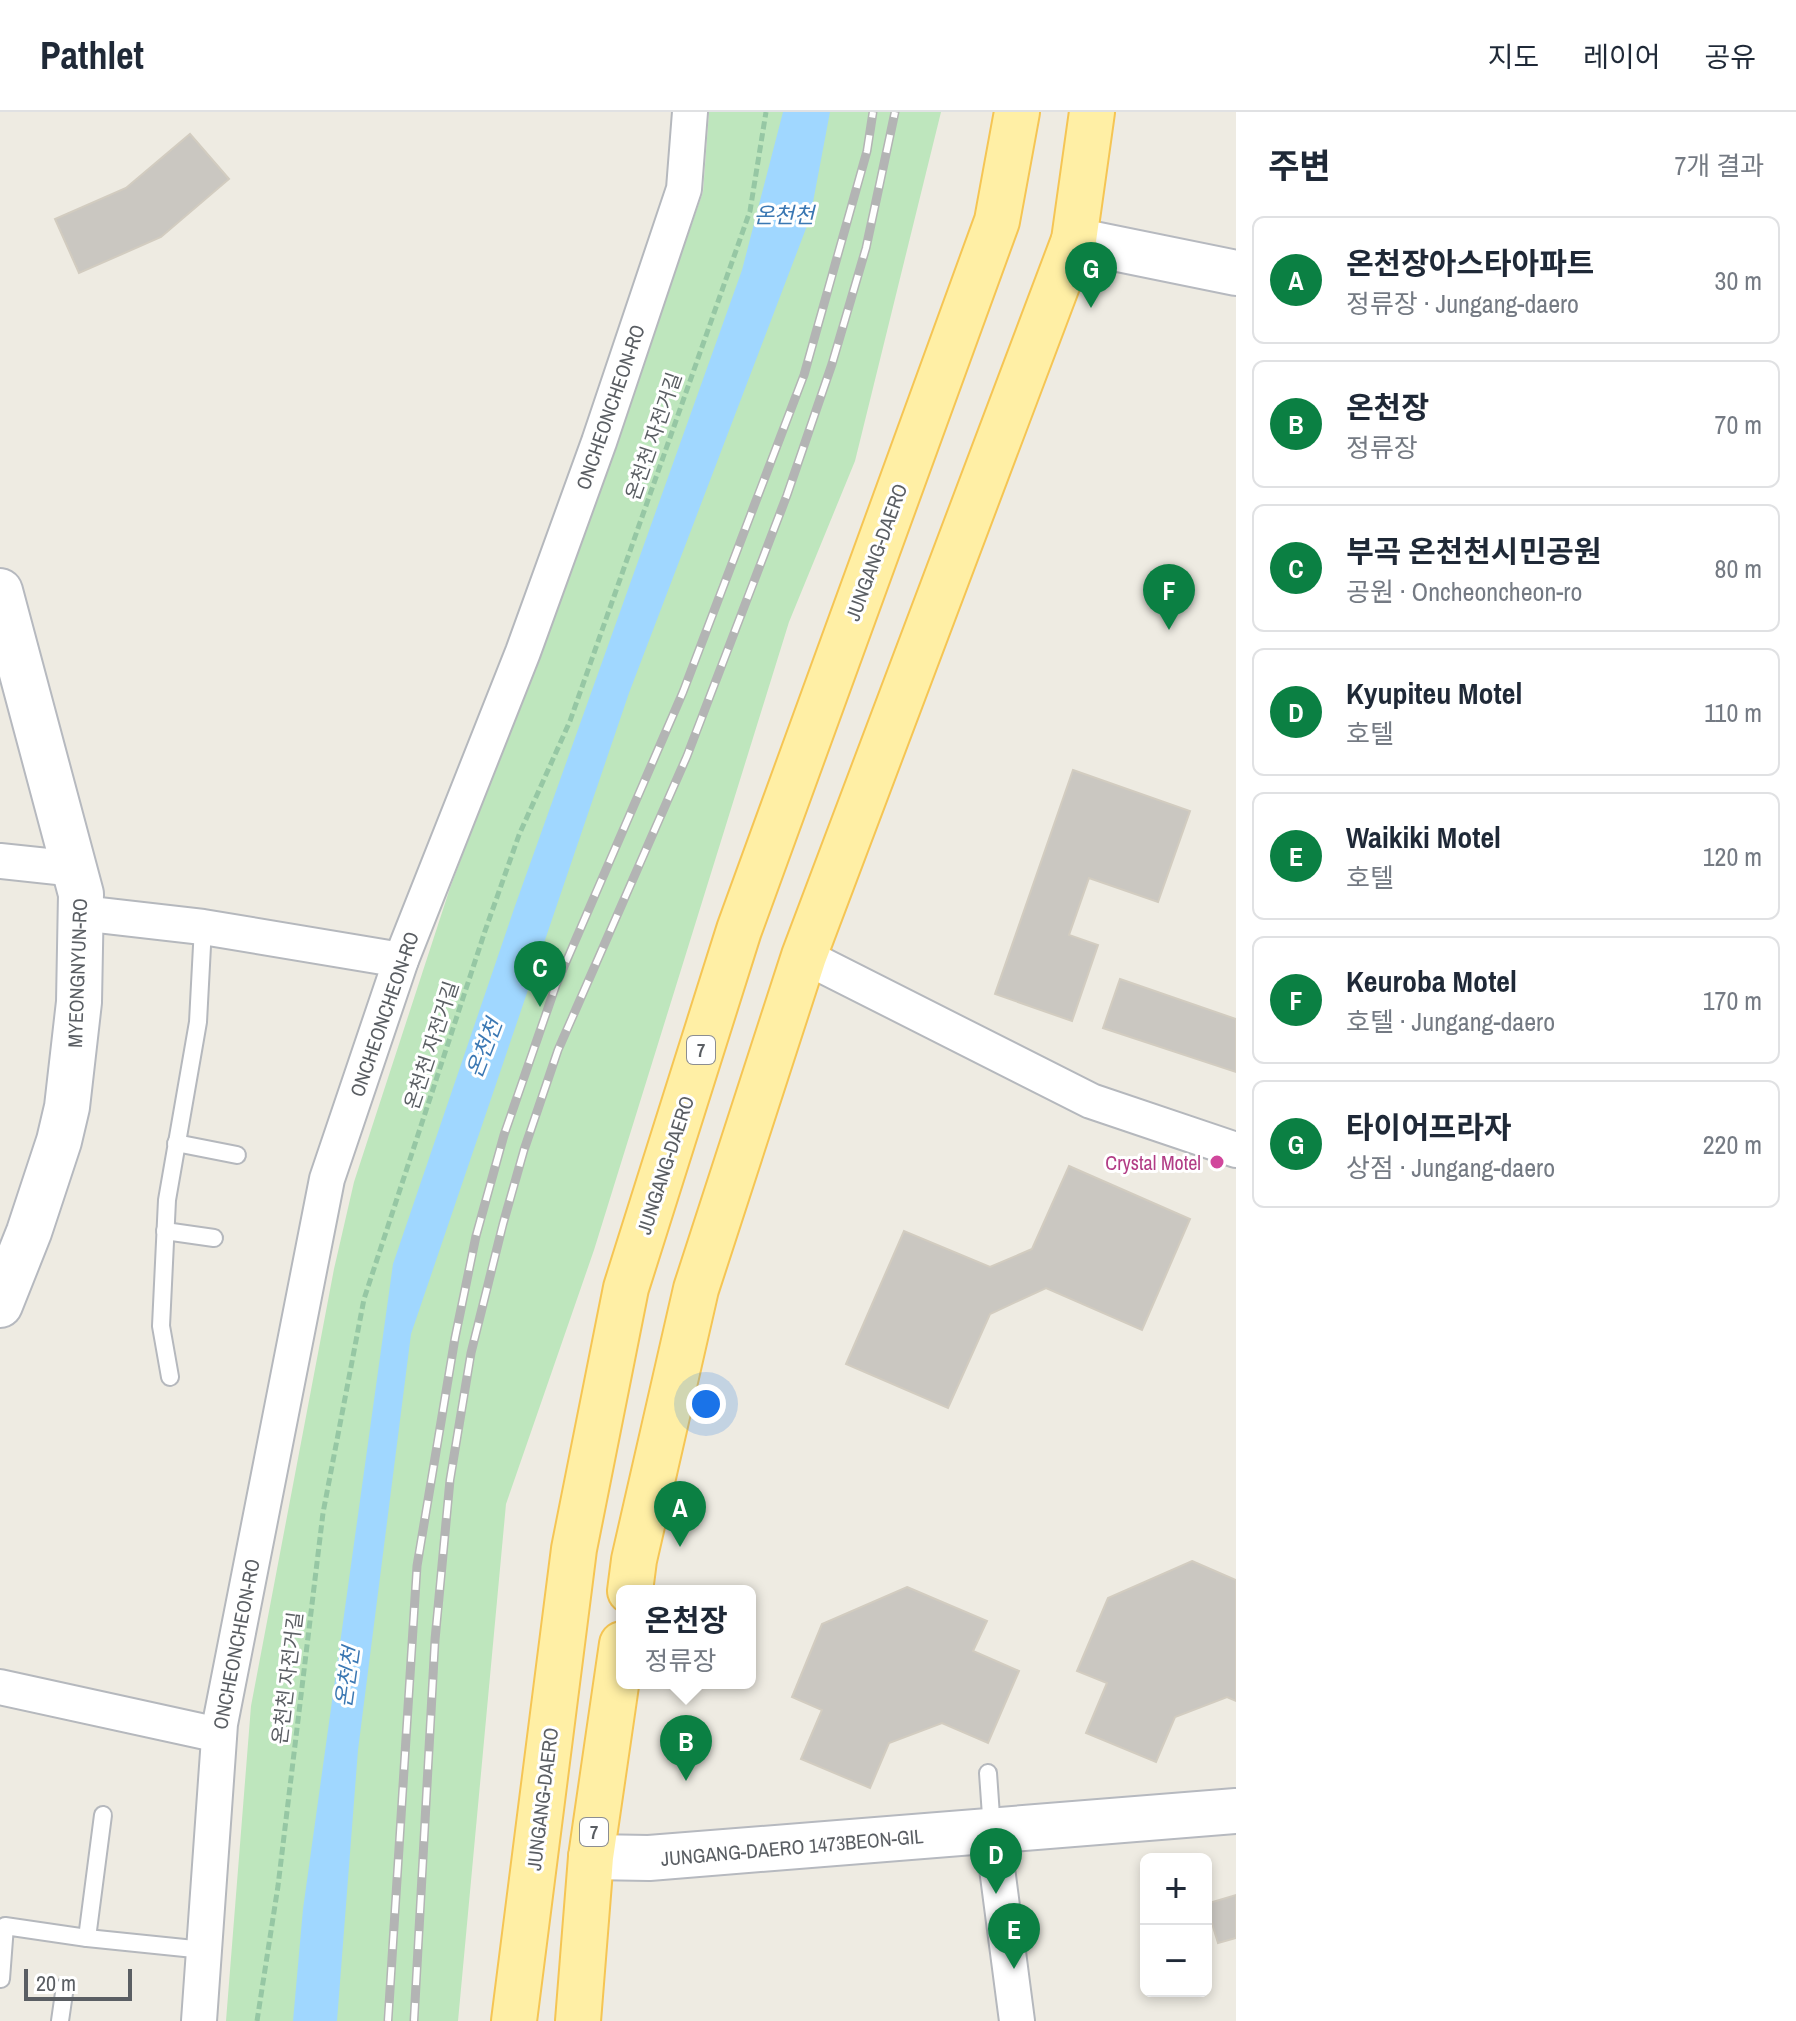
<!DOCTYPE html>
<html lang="ko">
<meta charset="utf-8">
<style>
:root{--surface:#fff;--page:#f6f6f7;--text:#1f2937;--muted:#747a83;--line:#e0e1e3;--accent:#0b8043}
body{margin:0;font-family:"Archivo Narrow","Noto Sans KR",sans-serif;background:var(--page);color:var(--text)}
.controls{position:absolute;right:24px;bottom:24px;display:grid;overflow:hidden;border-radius:12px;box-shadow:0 4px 12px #0003}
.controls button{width:72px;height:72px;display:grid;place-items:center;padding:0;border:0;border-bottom:2px solid var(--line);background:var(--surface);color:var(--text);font:40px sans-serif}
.scale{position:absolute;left:24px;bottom:20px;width:108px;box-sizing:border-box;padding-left:8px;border:4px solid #5a5e63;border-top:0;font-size:22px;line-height:28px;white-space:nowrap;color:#5a5e63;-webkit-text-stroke:6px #fff;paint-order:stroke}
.you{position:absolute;left:706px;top:1292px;width:28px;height:28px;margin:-20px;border:6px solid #fff;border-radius:50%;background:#1a73e8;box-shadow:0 0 0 12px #1a73e833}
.badge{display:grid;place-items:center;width:52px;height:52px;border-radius:50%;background:var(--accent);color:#fff;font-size:26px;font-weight:700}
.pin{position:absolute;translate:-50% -66px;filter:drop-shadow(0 2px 4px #0008)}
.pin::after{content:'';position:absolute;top:42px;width:28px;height:24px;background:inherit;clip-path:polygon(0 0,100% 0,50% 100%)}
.popup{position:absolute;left:616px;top:1473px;width:140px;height:104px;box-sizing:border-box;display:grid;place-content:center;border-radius:12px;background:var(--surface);filter:drop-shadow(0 2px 6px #0005);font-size:26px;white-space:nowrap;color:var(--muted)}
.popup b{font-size:30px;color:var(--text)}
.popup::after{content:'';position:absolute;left:50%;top:100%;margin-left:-16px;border:16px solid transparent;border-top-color:var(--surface)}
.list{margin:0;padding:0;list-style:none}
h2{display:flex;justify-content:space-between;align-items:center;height:104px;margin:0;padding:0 32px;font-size:34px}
h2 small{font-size:26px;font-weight:400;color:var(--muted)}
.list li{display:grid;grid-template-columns:52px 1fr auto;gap:24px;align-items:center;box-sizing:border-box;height:128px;margin:0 16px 16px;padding:0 16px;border:2px solid var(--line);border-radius:12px}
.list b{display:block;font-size:30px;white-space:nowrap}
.list p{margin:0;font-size:26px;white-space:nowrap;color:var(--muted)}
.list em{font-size:26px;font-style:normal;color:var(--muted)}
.map{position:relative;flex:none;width:1236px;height:1909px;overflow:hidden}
header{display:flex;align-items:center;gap:48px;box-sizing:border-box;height:112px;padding:0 40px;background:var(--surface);border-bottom:2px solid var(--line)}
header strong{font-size:38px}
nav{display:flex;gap:44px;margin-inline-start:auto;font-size:28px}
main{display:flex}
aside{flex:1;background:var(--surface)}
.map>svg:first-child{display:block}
</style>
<header>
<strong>Pathlet</strong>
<nav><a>지도</a><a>레이어</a><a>공유</a></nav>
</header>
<main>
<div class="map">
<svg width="1236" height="1909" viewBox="0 0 1236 1909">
<rect width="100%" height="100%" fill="#eeebe2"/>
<polygon fill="#bee6bd" points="709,0 941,0 855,349 789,510 594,1138 506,1392 458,1909 226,1909 251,1594 334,1157 354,1070 450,776 571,456 703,80"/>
<polygon fill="#a0d7ff" points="783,0 830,0 810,106 629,581 411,1222 358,1638 337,1909 293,1909 303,1797 393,1152 515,794 742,158"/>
<g fill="#cac7c1" stroke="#d2ccc0" stroke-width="2">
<polygon points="190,22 229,67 161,125 79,161 55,107 126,76"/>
<polygon points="1073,658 1190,699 1158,790 1089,766 1069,823 1098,833 1072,909 995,882"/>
<polygon points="1120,867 1236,907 1236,960 1103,916"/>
<polygon points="1069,1054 1190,1107 1142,1218 1046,1176 990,1202 948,1296 846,1252 904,1119 990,1155 1032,1137"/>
<polygon points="1192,1449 1236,1468 1236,1589 1227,1585 1175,1605 1156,1650 1086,1621 1107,1571 1077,1559 1108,1486"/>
<polygon points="907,1475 987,1509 973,1539 1019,1559 988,1631 942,1611 889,1631 870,1676 801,1647 822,1598 792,1585 822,1512"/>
<polygon points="1236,1783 1236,1826 1218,1831 1206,1792"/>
</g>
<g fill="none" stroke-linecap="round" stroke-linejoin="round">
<g stroke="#b5b8bd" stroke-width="20">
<g id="lane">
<polyline points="176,1031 237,1043"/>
<polyline points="165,1119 214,1126"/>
<polyline points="170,1265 161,1214 167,1088 198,910 203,815"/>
<polyline points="988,1661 992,1718"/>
<polyline points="87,1826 103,1703"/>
<polyline points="1,1867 5,1814 87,1826 204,1838"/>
<polyline points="60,1909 65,1874"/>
</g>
</g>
<g stroke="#b5b8bd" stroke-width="38">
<g id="street">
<polyline points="0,749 76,757"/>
<polyline points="81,801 203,815 401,848"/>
<polyline points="804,844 1091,989 1236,1038"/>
<polyline points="0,1575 219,1623"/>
<polyline points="992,1718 1017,1909"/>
<polyline points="199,1909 220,1612 327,1067 401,848 523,540 599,330 684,77 690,0"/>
</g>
</g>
<g stroke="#b6b9bf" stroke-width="48">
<g id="secondary">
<polyline points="1074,128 1236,161"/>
<polyline points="0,479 81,782 79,890 67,995 59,1029 29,1120 0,1193"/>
<polyline points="591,1745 649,1746 1236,1699"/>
</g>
</g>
<g stroke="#f5c554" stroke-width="48">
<g id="primary">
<polyline points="630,1479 634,1448 696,1177 804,844 1074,128 1092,0"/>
<polyline points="514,1909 574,1437 626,1176 739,818 997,109 1017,0"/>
<polyline points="578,1909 591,1745 622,1532"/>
</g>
</g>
<polyline stroke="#96c7a4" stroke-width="5" stroke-dasharray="8 4" stroke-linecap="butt" points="257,1909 278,1774 323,1401 364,1187 485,819 519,723 570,609 750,99 766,0"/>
<use href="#lane" stroke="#fff" stroke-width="16"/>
<use href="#street" stroke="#fff" stroke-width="34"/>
<use href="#secondary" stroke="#fff" stroke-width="44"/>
<use href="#primary" stroke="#ffefa5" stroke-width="44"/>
<g stroke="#b3b4b4" stroke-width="9">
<g id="rail">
<polyline points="388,1909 417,1454 455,1226 476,1124 504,1023 556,873 683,580 804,263 867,39 873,0"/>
<polyline points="414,1909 435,1528 450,1368 471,1241 503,1112 524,1038 558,938 687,644 787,383 832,252 866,136 895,0"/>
</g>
</g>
<use href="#rail" stroke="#fff" stroke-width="6" stroke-dasharray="18" stroke-linecap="butt"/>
</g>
<circle fill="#d1479c" stroke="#fff" stroke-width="3" cx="1217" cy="1050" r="8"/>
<g text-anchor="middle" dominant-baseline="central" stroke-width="6" stroke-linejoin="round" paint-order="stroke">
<g fill="#fff" stroke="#8c8e92" stroke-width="2">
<rect x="687" y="924" width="28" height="28" rx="6"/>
<rect x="580" y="1706" width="28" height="28" rx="6"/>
</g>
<g font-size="18" font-weight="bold" fill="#5a5e63">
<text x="701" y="938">7</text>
<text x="594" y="1720">7</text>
</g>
<g font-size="20" fill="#5a5e63" stroke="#fff">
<text transform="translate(610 295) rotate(-71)">ONCHEONCHEON-RO</text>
<text transform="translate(653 324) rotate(-71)">온천천 자전거길</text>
<text transform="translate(876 440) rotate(-70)">JUNGANG-DAERO</text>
<text transform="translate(77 861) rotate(-88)">MYEONGNYUN-RO</text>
<text transform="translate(384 902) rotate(-71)">ONCHEONCHEON-RO</text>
<text transform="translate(431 933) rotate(-72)">온천천 자전거길</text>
<text transform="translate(665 1053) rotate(-72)">JUNGANG-DAERO</text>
<text transform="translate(236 1532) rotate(-79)">ONCHEONCHEON-RO</text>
<text transform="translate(287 1566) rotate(-83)">온천천 자전거길</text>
<text transform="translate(542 1687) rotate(-83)">JUNGANG-DAERO</text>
<text transform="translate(792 1735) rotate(-5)">JUNGANG-DAERO 1473BEON-GIL</text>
</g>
<g font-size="20" fill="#b23c85" stroke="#fff" text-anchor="end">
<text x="1201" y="1050">Crystal Motel</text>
</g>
<g font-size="22" font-style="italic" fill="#3b78b3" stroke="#fff">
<text x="784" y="103">온천천</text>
<text transform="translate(484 936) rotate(-69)">온천천</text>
<text transform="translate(347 1565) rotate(-82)">온천천</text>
</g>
</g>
</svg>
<div class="controls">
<button>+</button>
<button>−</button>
</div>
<div class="scale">20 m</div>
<div class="you"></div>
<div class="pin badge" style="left:680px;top:1435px">A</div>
<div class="pin badge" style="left:686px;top:1669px">B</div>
<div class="popup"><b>온천장</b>정류장</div>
<div class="pin badge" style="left:540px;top:895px">C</div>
<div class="pin badge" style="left:996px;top:1782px">D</div>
<div class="pin badge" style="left:1014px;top:1857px">E</div>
<div class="pin badge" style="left:1169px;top:518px">F</div>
<div class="pin badge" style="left:1091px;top:196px">G</div>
</div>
<aside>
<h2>주변<small>7개 결과</small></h2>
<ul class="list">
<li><span class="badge">A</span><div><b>온천장아스타아파트</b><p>정류장 · Jungang-daero</p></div><em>30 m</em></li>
<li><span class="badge">B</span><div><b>온천장</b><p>정류장</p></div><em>70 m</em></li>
<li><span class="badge">C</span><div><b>부곡 온천천시민공원</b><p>공원 · Oncheoncheon-ro</p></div><em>80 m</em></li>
<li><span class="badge">D</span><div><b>Kyupiteu Motel</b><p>호텔</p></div><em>110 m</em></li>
<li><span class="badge">E</span><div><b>Waikiki Motel</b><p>호텔</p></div><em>120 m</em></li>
<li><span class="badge">F</span><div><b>Keuroba Motel</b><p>호텔 · Jungang-daero</p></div><em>170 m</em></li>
<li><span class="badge">G</span><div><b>타이어프라자</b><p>상점 · Jungang-daero</p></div><em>220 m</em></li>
</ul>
</aside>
</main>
